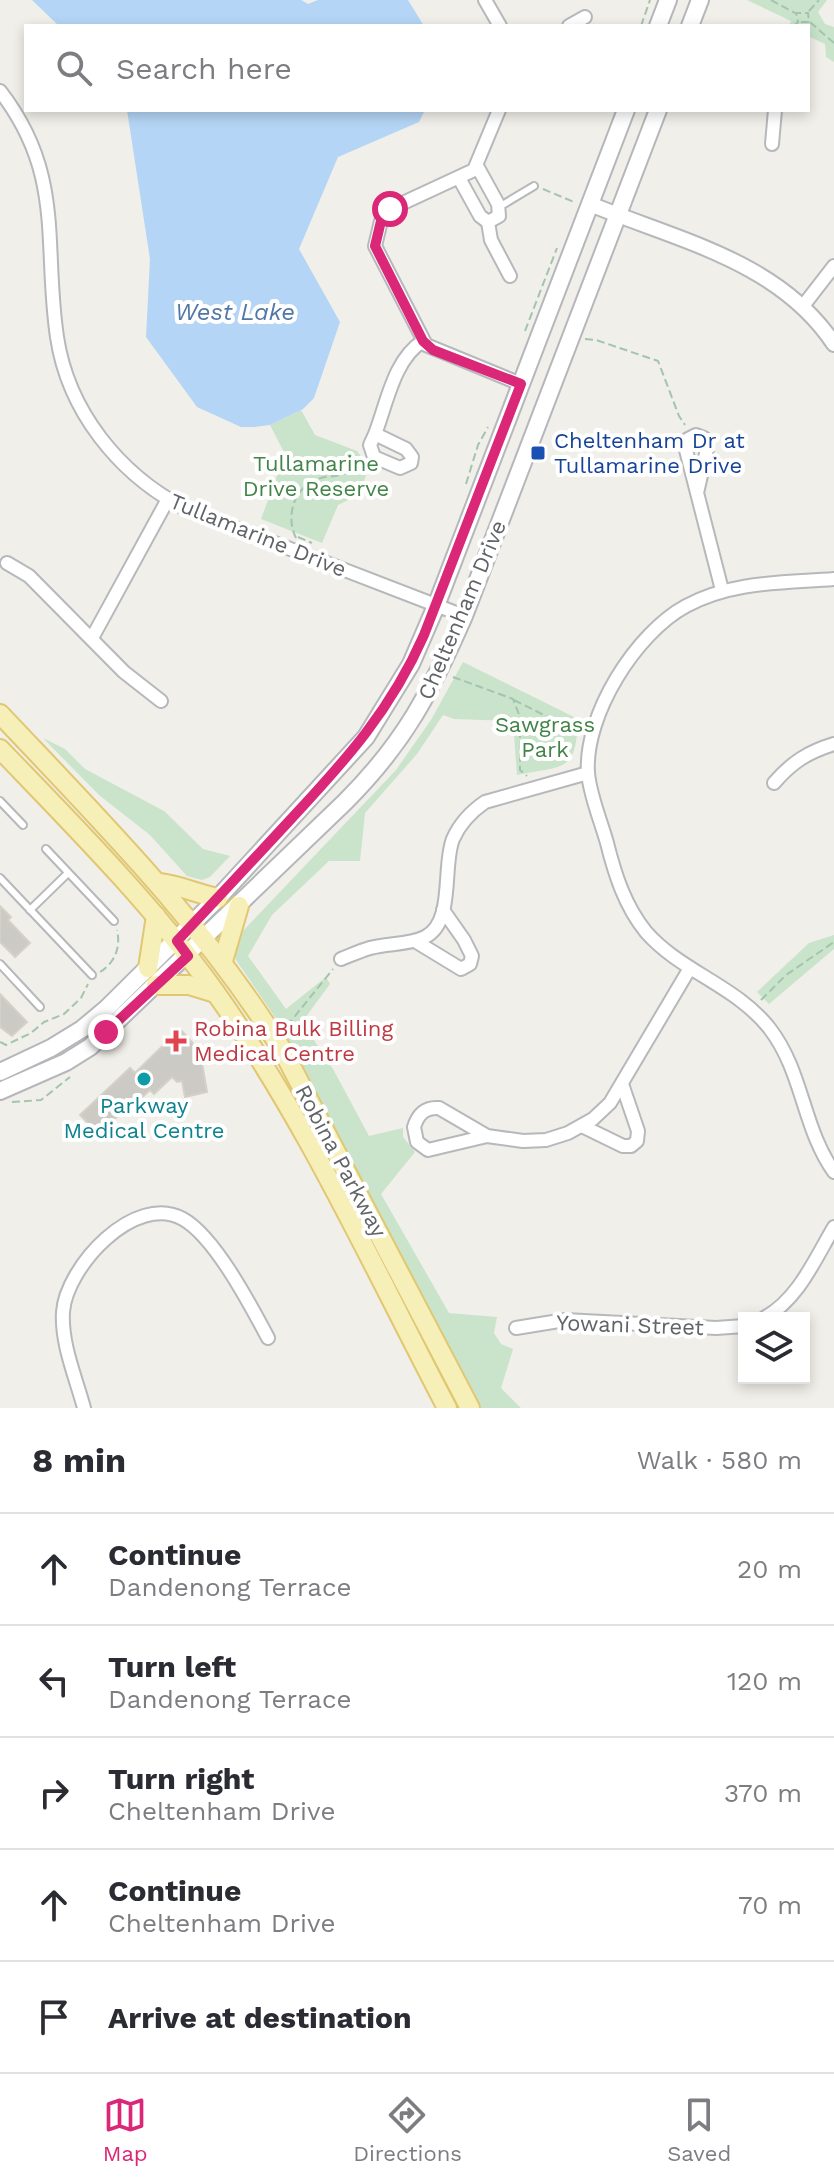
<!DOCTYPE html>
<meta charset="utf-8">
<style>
:root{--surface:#fff;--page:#f2f2f3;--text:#2b2b33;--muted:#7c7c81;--line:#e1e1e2;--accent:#db2777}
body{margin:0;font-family:"Work Sans",sans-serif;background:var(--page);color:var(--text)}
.controls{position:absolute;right:24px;bottom:24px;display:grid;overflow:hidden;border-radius:0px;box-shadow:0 4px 12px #0003}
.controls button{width:72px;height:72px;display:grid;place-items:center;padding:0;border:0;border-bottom:2px solid var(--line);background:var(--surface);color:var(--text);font:40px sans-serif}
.stop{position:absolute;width:24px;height:24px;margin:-18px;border:6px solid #db2777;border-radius:50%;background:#fff}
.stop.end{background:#db2777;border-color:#fff;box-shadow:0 2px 8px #0008}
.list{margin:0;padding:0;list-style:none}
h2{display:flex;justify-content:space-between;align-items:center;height:104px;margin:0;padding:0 32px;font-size:34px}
h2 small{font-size:26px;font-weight:400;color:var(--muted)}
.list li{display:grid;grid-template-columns:52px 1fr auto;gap:24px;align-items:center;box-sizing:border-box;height:112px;padding:0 32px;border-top:2px solid var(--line)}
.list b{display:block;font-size:30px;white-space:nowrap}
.list p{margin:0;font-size:26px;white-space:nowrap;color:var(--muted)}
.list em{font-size:26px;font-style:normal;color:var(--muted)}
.icon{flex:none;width:44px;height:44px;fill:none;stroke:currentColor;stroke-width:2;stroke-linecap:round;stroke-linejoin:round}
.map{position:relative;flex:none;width:834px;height:1408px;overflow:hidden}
.search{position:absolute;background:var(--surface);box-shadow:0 4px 12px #0003;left:24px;right:24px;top:24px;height:88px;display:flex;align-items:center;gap:20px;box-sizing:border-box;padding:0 28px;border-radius:0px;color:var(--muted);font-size:30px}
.sheet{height:664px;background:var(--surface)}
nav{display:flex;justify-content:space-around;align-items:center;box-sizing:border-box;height:112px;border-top:2px solid var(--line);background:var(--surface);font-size:22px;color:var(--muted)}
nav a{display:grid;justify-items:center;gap:4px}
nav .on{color:var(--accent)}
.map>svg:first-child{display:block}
</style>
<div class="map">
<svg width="834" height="1408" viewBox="0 0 834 1408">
<rect width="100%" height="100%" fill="#f0efe9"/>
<g fill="#c9e4ca">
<polygon points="747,0 827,0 818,12 825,24 834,27 834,62 826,57 825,44 808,36 808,26 789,26 791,21"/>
<polygon points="301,410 315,435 357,451 369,467 359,495 338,505 322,543 261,519 285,454 270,425"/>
<path d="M463,662l115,57c-2,54 -13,46 -61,56l-4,-54 -59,-2 -11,-4 -26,39 -52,59 -5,48h-31l-57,54 -24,41 38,53 40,-32 4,7 -28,38 31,47 36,67 34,-8v9l12,15 -34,42 68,119 48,4 -3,16 7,11 12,5 -12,39 20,20h-40l-186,-356 -16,-29 -43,-63 -2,-8 6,-18 156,-164 35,-50z"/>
<polygon points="43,738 65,749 85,769 164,811 203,849 230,856 210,877 202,880 187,876 150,835 99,795"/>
<polygon points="834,935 834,949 769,1004 757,992 809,943"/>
</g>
<g fill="#b4d5f5">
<polygon points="32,0 301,0 308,4 318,0 408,0 424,26 59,26"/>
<polygon points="127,110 425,110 419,122 338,157 299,249 340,322 314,398 303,409 270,425 254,427 241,427 197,407 146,337 150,259"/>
</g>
<g fill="#cbcac5" stroke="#d4d1c8" stroke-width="2">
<polygon points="0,906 11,917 8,920 30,943 15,957 0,942"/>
<polygon points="0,994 27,1022 12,1036 0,1027"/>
<polygon points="180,1029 200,1051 207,1092 185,1097 182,1081 177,1082 172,1077 154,1094 150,1090 137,1102 134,1100 99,1134 80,1115 130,1068 135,1073"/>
</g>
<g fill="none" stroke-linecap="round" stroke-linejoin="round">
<g stroke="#b6b8bb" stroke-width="10">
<g id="service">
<polyline points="499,207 534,186"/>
<polyline points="0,801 23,825"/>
<polyline points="46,849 114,921"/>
<polyline points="0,878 92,975"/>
<polyline points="30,910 68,873"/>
<polyline points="0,964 40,1007"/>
</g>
</g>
<g stroke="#b6b8bb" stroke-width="16">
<g id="minor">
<polyline points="485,0 500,26"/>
<polyline points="569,26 585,17"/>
<path d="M0,91c65,84 43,152 57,246 11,74 62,137 127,171l280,108"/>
<polyline points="499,110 474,170 390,209 381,221 375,246 426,345 521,384"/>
<polyline points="772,144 775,110"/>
<polyline points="459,178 480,216 488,222 499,216 498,204 477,166"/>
<polyline points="488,222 491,240 510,276"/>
<polyline points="803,306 834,266"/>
<path d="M375,434l-5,11 4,12 26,11 11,-5 1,-6 -6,-8 -31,-15c12,-31 19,-75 48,-93"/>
<polyline points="697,493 707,449 704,438 696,435 688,439 686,450 722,590"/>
<polyline points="7,563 29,576 124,672 161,701"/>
<path d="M834,579c-51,4 -102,2 -148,27 -50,27 -102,109 -98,167 2,23 13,48 19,70 8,32 18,63 39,89 35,40 91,54 124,97 33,43 33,100 64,143"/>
<polyline points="92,638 168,499"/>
<path d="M774,783c18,-21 34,-31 60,-39"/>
<polyline points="415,941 461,969 470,964 472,956 464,940 443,910"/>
<path d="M341,959c10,-4 19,-8 29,-11 18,-5 39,-3 55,-11 30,-15 17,-71 28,-98 7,-16 19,-28 32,-37l103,-29"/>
<polyline points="582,1126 623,1146 631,1146 637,1141 638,1131 622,1084"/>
<path d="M487,1136l-48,-28c-14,-1 -21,6 -25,19l3,15 11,8 59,-14 36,5 23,-1 22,-7 25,-14 17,-16 80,-135"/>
<path d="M764,1318c34,-18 51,-59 70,-91"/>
<polyline points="516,1328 565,1320 716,1328 744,1326"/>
<path d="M84,1408c-8,-30 -23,-64 -21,-96 3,-45 72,-120 120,-93 32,18 68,87 85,119"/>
</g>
</g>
<g stroke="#b6b8bb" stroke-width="18">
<path id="tertiary" d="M590,204c87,36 189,57 244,140"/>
</g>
<g stroke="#b5b7bb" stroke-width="20">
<g id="secondary">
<polyline points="658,26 668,0"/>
<polyline points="690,26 700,0"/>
<polyline points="0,1072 51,1048 82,1029 106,1009 218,898 366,737 411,664 436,606 626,110"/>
<path d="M0,1091l66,-29 24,-15 255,-245c60,-60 85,-109 119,-186l194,-506"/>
</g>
</g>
<g stroke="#e1c771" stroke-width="22">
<g id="primary">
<path d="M0,714c102,108 206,212 284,339l186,355"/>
<path d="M0,749c74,77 150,153 213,240 93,130 160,278 234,419"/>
<path d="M159,883c21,2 38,11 59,15"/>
<polyline points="223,961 239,906"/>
<polyline points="148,968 156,916"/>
<polyline points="156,985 189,985 215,993"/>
</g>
</g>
<g stroke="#a3c4ae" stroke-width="2" stroke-dasharray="8 4" stroke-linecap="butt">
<polyline points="771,0 795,13"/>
<polyline points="809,11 819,0"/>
<polyline points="810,22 834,43"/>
<polyline points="641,26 650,0"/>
<polyline points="794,26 798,22 796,13 808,13 809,22 798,22"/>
<polyline points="543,189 574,202"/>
<polyline points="525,331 557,248"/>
<polyline points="585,339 596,340 658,361 679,416 685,425"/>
<polyline points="466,484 478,445 488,427"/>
<polyline points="298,537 312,543"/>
<path d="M296,538c-11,-22 -2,-53 25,-60 6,-2 13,-1 19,-3 8,-2 16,-7 23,-11"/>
<polyline points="453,677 513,699 520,717 520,770 527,776"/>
<polyline points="514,700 580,733"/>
<path d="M100,972c15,-9 21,-25 17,-42"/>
<polyline points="761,1000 786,975 834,942"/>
<polyline points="287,1026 333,969"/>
<polyline points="0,1042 6,1045 31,1033 44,1022 64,1014 81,998 88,984"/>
<polyline points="12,1102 41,1100 70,1077"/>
</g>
<use href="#service" stroke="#fff" stroke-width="6"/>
<use href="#minor" stroke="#fff" stroke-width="12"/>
<use href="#tertiary" stroke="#fff" stroke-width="14"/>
<use href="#secondary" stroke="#fff" stroke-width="16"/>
<use href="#primary" stroke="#f6efb8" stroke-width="18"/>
</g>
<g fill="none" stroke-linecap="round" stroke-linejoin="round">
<path stroke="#db2777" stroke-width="10" d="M106,1032l82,-76 -11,-15c38,-40 76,-81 114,-122 55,-59 100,-109 133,-184l97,-251 -88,-34 -10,-9 -48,-95 6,-25 9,-12"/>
</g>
<rect fill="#1a4fb4" stroke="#fff" stroke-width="3" x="530" y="445" width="16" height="16" rx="4"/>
<path fill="#e0444e" stroke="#fff" stroke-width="3" d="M172 1029h8v8h8v8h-8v8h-8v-8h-8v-8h8z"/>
<circle fill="#0f9aa8" stroke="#fff" stroke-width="3" cx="144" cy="1079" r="8"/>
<g text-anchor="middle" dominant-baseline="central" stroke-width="8" stroke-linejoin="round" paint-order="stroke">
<g font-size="22" fill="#164399" stroke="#fff" text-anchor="start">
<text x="554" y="440">Cheltenham Dr at<tspan x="554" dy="25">Tullamarine Drive</tspan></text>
</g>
<g font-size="22" fill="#428448" stroke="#fff">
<text x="316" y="463">Tullamarine<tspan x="316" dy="25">Drive Reserve</tspan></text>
<text x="545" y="724">Sawgrass<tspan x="545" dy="25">Park</tspan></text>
</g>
<g font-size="22" fill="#606367" stroke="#fff">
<text transform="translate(258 535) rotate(22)">Tullamarine Drive</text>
<text transform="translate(462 610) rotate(-67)">Cheltenham Drive</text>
<text transform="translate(341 1161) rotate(62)">Robina Parkway</text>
<text transform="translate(630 1325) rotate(2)">Yowani Street</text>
</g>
<g font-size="22" fill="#be3a42" stroke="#fff" text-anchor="start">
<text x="194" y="1028">Robina Bulk Billing<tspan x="194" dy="25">Medical Centre</tspan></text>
</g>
<g font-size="22" fill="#0d838f" stroke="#fff">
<text x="144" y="1105">Parkway<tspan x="144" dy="25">Medical Centre</tspan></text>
</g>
<g font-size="24" font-style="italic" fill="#5177a6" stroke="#fff">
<text x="235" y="312">West Lake</text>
</g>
</g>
</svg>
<div class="controls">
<button><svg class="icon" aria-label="layers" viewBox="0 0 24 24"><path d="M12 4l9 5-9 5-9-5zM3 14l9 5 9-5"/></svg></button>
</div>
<div class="stop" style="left:390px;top:209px"></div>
<div class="stop end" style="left:106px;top:1032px"></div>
<div class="search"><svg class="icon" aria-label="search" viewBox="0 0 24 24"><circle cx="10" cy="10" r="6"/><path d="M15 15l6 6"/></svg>Search here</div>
</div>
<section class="sheet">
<h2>8 min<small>Walk · 580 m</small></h2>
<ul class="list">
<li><svg class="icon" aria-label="ahead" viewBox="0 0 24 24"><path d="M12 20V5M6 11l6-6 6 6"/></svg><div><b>Continue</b><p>Dandenong Terrace</p></div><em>20 m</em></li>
<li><svg class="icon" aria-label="left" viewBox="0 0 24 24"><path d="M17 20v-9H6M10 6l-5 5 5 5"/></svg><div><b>Turn left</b><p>Dandenong Terrace</p></div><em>120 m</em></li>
<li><svg class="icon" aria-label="right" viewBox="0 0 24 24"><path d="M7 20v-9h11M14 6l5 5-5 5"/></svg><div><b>Turn right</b><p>Cheltenham Drive</p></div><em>370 m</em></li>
<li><svg class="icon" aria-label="ahead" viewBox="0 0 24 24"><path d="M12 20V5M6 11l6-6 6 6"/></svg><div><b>Continue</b><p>Cheltenham Drive</p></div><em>70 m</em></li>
<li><svg class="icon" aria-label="arrive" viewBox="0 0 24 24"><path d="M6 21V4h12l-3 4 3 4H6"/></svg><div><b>Arrive at destination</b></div></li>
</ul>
</section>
<nav>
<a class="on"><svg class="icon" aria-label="map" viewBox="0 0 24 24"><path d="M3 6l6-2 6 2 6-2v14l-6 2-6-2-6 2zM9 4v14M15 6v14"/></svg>Map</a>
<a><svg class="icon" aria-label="directions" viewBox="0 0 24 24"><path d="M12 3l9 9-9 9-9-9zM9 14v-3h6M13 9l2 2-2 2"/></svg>Directions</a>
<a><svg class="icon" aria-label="saved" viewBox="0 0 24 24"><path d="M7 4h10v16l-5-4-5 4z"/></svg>Saved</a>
</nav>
